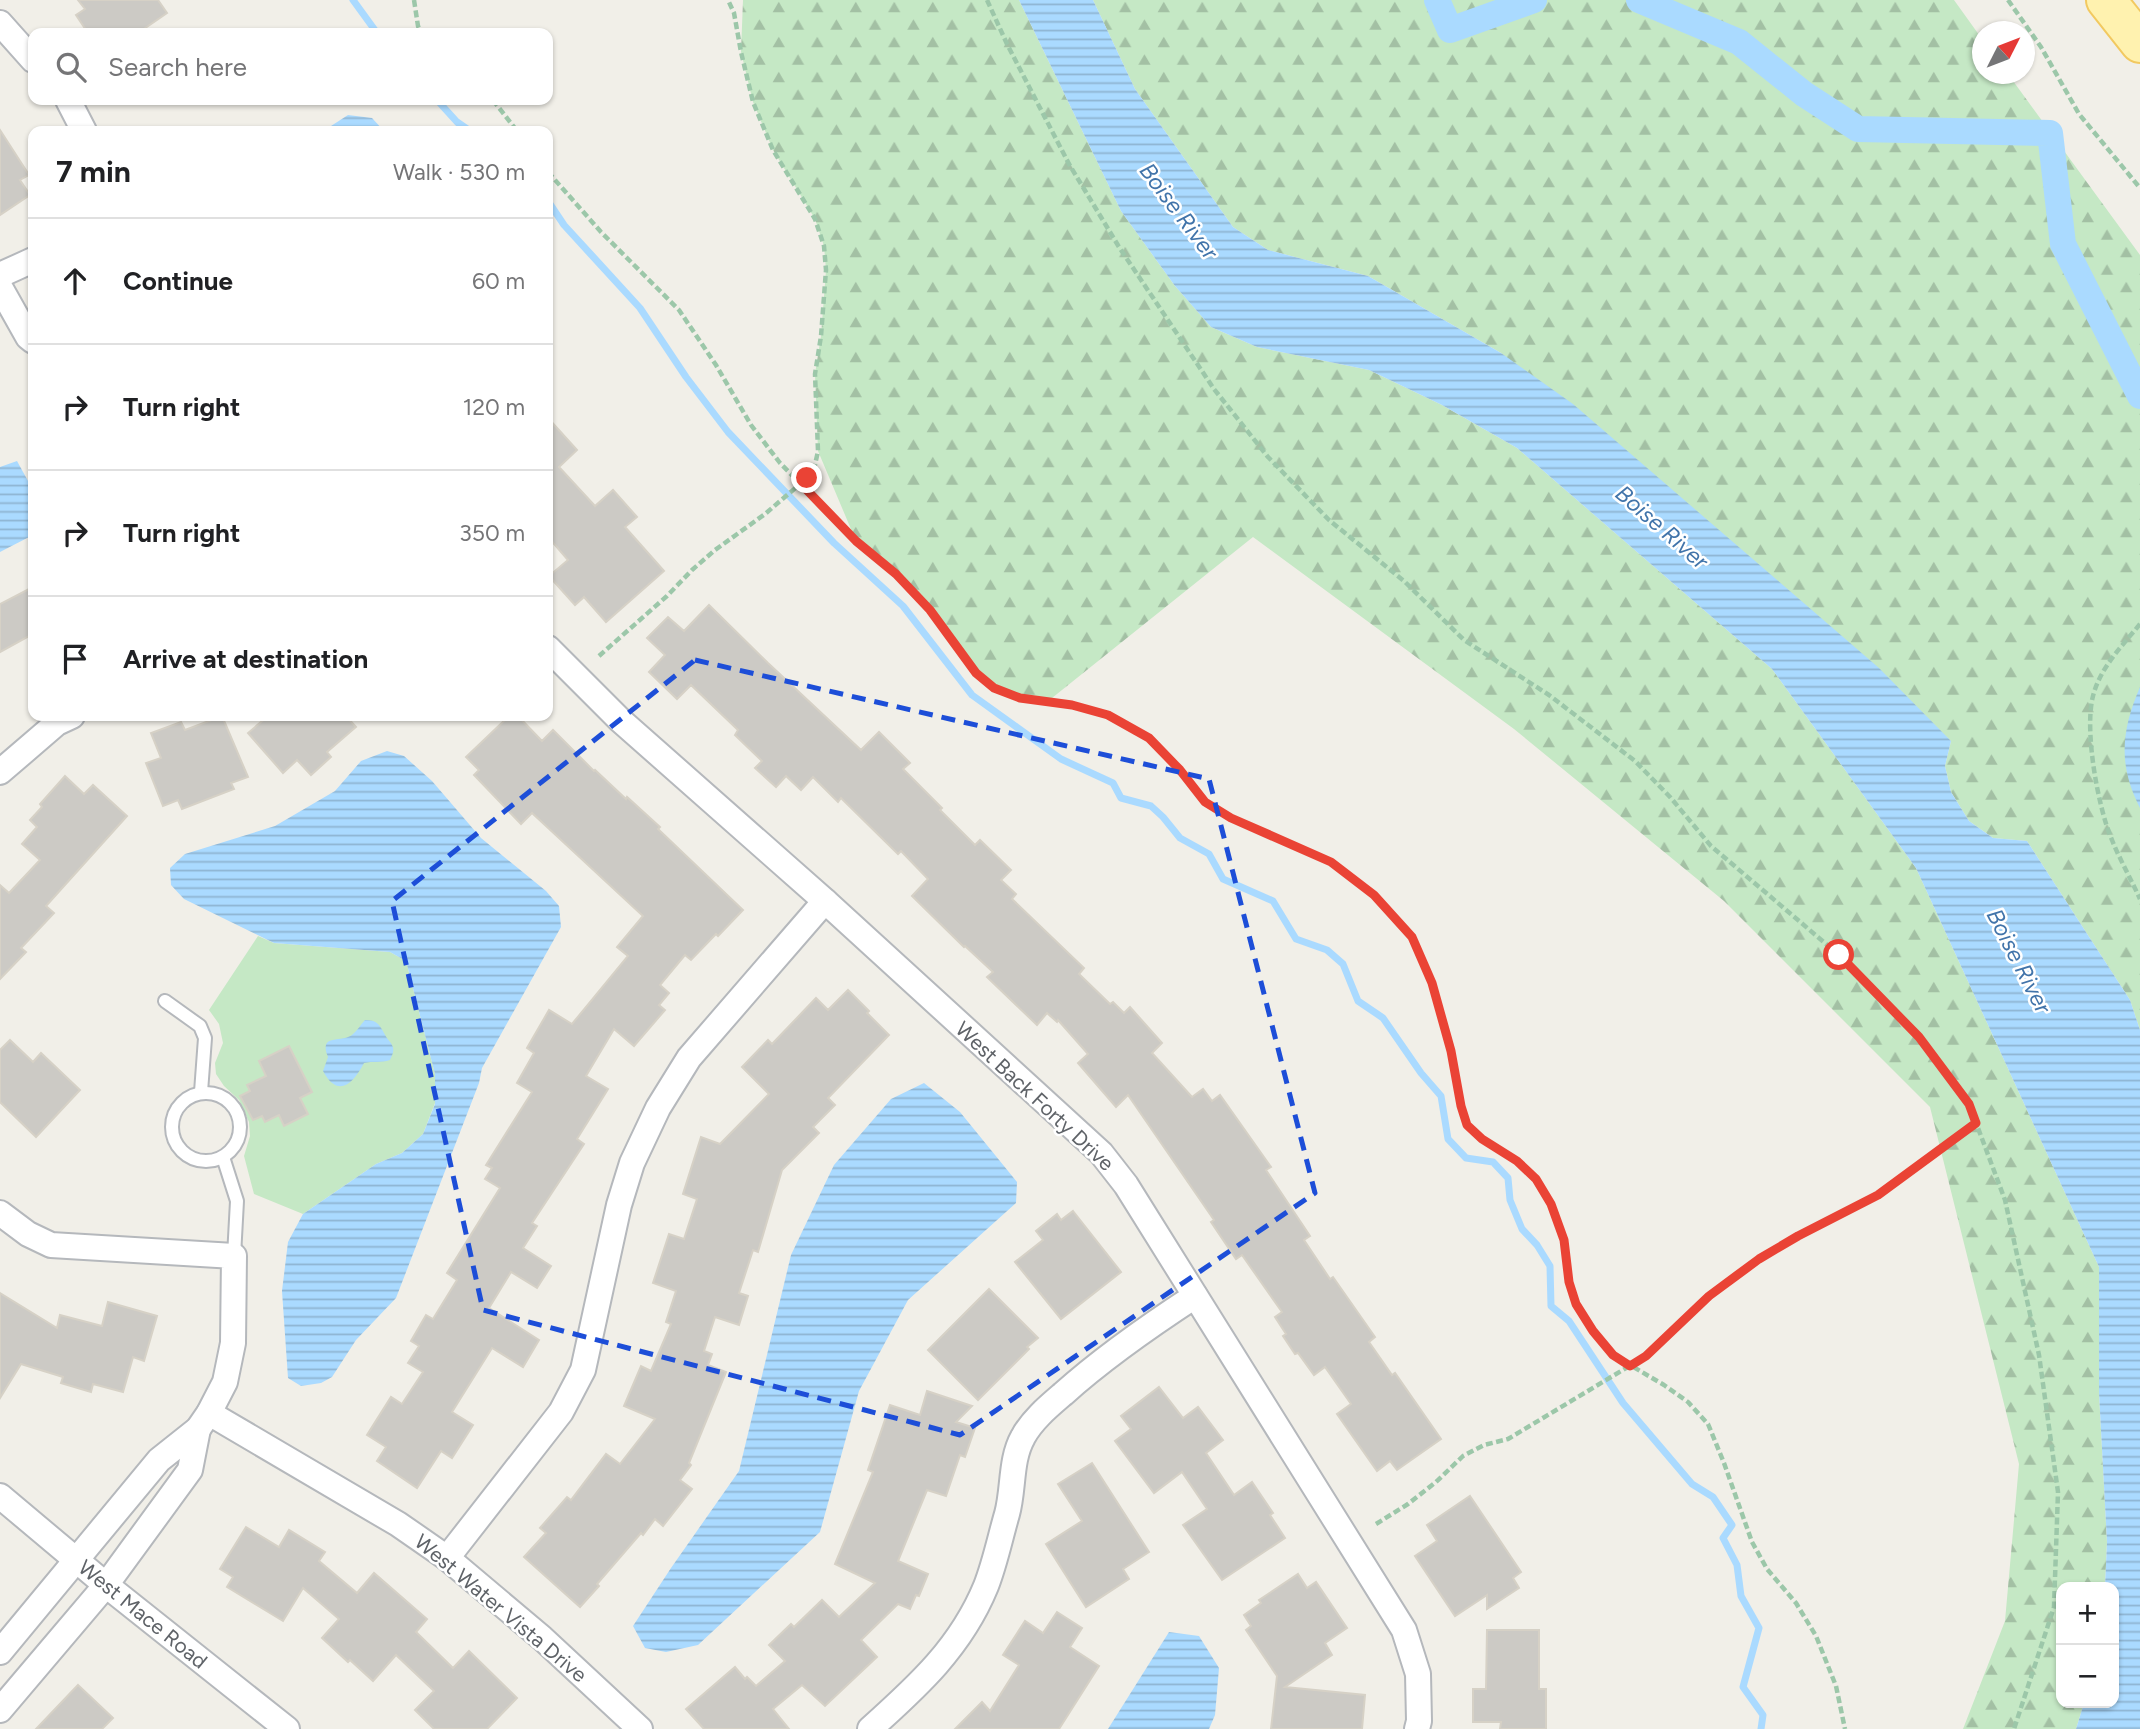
<!DOCTYPE html>
<meta charset="utf-8">
<style>
:root{--surface:#fff;--page:#f6f6f6;--text:#202124;--muted:#757577;--line:#e0e0e0}
body{margin:0;font-family:Figtree,sans-serif;background:var(--page);color:var(--text)}
.controls{position:absolute;right:21px;bottom:21px;display:grid;overflow:hidden;border-radius:14px;box-shadow:0 2px 5px #0004}
.controls button{width:63px;height:63px;display:grid;place-items:center;padding:0;border:0;border-bottom:2px solid var(--line);background:var(--surface);color:var(--text);font:35px sans-serif}
.compass{position:absolute;left:1972px;top:21px;width:63px;height:63px;border-radius:50%;background:var(--surface);box-shadow:0 2px 5px #0004;rotate:48deg}
.stop{position:absolute;width:21px;height:21px;margin:-16px;border:5px solid #ea4335;border-radius:50%;background:#fff}
.stop.end{background:#ea4335;border-color:#fff;box-shadow:0 2px 7px #0008}
.list{margin:0;padding:0;list-style:none}
h2{display:flex;justify-content:space-between;align-items:center;height:91px;margin:0;padding:0 28px;font-size:30px}
h2 small{font-size:23px;font-weight:400;color:var(--muted)}
.list li{display:grid;grid-template-columns:46px 1fr auto;gap:21px;align-items:center;box-sizing:border-box;height:126px;padding:0 28px;border-top:2px solid var(--line)}
.list b{display:block;font-size:26px;white-space:nowrap}
.list em{font-size:23px;font-style:normal;color:var(--muted)}
.icon{flex:none;width:38px;height:38px;fill:none;stroke:currentColor;stroke-width:2;stroke-linecap:round;stroke-linejoin:round}
.map{position:relative;flex:none;width:2140px;height:1729px;overflow:hidden}
.search{position:absolute;background:var(--surface);box-shadow:0 2px 5px #0004;left:28px;top:28px;width:525px;height:77px;display:flex;align-items:center;gap:18px;box-sizing:border-box;padding:0 24px;border-radius:14px;color:var(--muted);font-size:26px}
.panel{position:absolute;background:var(--surface);box-shadow:0 2px 5px #0004;left:28px;top:126px;width:525px;height:595px;border-radius:14px}
.map>svg:first-child{display:block}
</style>
<div class="map">
<svg width="2140" height="1729" viewBox="0 0 2140 1729">
<defs>
<pattern id="forest-firs" width="22" height="20" patternUnits="userSpaceOnUse" patternTransform="scale(1.75)"><rect width="22" height="20" fill="#c5e8c5"/><path d="M5 1l3.5 6h-7zM16 11l3.5 6h-7z" fill="#a3c0a4"/></pattern>
<pattern id="water-rules" width="6" height="5" patternUnits="userSpaceOnUse" patternTransform="scale(1.75)"><rect width="6" height="5" fill="#aadaff"/><path d="M0 2.5h6" fill="none" stroke="#8eb4d2"/></pattern>
</defs>
<rect width="100%" height="100%" fill="#f1efe8"/>
<g fill="url(#forest-firs)">
<polygon points="743,0 1019,0 1121,211 1175,286 1211,327 1257,347 1369,370 1442,405 1517,448 1772,669 1916,868 2099,1267 2099,1393 2107,1542 2105,1587 2061,1587 2061,1703 2084,1703 2076,1729 1963,1729 2005,1621 2019,1464 1930,1107 1724,901 1514,729 1253,537 1047,702 1020,698 994,688 976,673 930,610 896,574 856,541 818,451 815,374 821,336 826,270 824,246 815,219 773,150 753,102 741,52"/>
<polygon points="1093,0 1954,0 1982,39 1982,74 2008,74 2140,255 2140,1030 2130,1000 2027,841 1993,838 1969,821 1951,792 1945,766 1951,741 1501,353 1368,276 1268,250 1233,227 1135,89"/>
</g>
<polygon fill="#c5e8c5" points="258,936 274,943 390,952 406,961 435,1074 435,1103 423,1134 402,1153 376,1164 303,1214 254,1194 244,1156 250,1136 249,1122 239,1100 224,1086 216,1074 215,1063 223,1043 219,1024 209,1010"/>
<g fill="url(#water-rules)">
<polygon points="1019,0 1093,0 1135,89 1233,227 1268,250 1368,276 1501,353 1573,404 1879,668 1951,741 1945,766 1951,792 1969,821 1993,838 2027,841 2130,1000 2140,1030 2140,1729 2076,1729 2084,1703 2114,1703 2114,1587 2105,1587 2107,1542 2099,1393 2099,1267 1916,868 1772,669 1517,448 1442,405 1369,370 1257,347 1211,327 1175,286 1121,211"/>
<polygon points="348,115 372,118 384,131 327,131 331,126"/>
<polygon points="17,461 33,490 33,535 0,552 0,467"/>
<path d="M2140,687v121c-22,-43 -19,-77 0,-121z"/>
<polygon points="387,751 404,756 432,781 481,838 546,891 559,906 561,927 482,1068 479,1083 396,1298 356,1340 332,1377 321,1383 301,1386 288,1378 282,1291 288,1242 303,1214 376,1164 402,1153 423,1134 435,1104 435,1074 406,961 390,952 274,943 184,899 171,885 170,868 185,854 275,826 335,791 361,761"/>
<path d="M365,1020c12,0 14,4 19,13 6,12 14,12 6,27 -9,3 -17,1 -26,3 -11,21 -26,36 -41,8l5,-14c-10,-25 15,-13 25,-23 5,-4 7,-9 12,-14z"/>
<polygon points="924,1083 960,1112 1017,1182 1016,1203 908,1300 859,1391 820,1532 698,1645 666,1652 645,1648 633,1626 671,1568 739,1471 791,1255 834,1165 891,1099"/>
<polygon points="1169,1632 1199,1636 1219,1668 1215,1715 1209,1729 1108,1729"/>
</g>
<g fill="none" stroke-linecap="round" stroke-linejoin="round">
<g stroke="#aadaff" stroke-width="7">
<polyline points="353,0 377,33"/>
<polyline points="437,100 457,122 470,131"/>
<polyline points="548,201 564,225 640,308 686,377 728,432 834,543 903,606 972,695 1061,759 1113,783 1121,798 1151,806 1163,817 1180,838 1209,854 1223,879 1273,901 1296,939 1327,950 1343,964 1358,1001 1383,1018 1421,1073 1441,1096 1448,1139 1466,1158 1493,1162 1508,1178 1510,1200 1522,1229 1537,1245 1550,1266 1551,1306 1569,1321 1623,1403 1692,1484 1713,1497 1732,1525 1723,1538 1737,1565 1741,1596 1759,1628 1743,1687 1763,1715 1761,1729"/>
</g>
<g stroke="#aadaff" stroke-width="26">
<polyline points="1437,0 1450,30 1534,0"/>
<polyline points="1639,0 1739,42 1804,94 1858,129 2050,133 2063,244 2140,396"/>
</g>
</g>
<g fill="#cccac5" stroke="#d6d1c6" stroke-width="2">
<polygon points="78,0 158,0 167,13 138,33 88,33 76,15 85,9"/>
<polygon points="0,130 29,175 20,180 30,195 0,215"/>
<polygon points="548,418 577,450 559,467 595,506 613,490 637,517 625,527 664,571 606,622 584,597 575,605 549,576 568,560 548,537"/>
<polygon points="33,587 33,634 0,652 0,604"/>
<polygon points="709,605 768,663 861,750 879,732 910,763 903,769 942,808 940,810 975,845 980,840 1011,870 1001,880 1016,894 1012,899 1084,968 1079,974 1110,1004 1113,1002 1124,1013 1130,1007 1162,1043 1152,1053 1192,1097 1203,1089 1212,1101 1220,1095 1271,1167 1266,1170 1310,1236 1304,1240 1330,1279 1333,1277 1375,1337 1369,1342 1392,1375 1395,1373 1441,1439 1397,1470 1390,1461 1377,1471 1337,1414 1351,1404 1325,1367 1314,1375 1298,1353 1295,1354 1283,1336 1286,1334 1275,1317 1282,1312 1242,1255 1236,1259 1211,1222 1214,1220 1128,1095 1116,1107 1078,1063 1088,1054 1058,1020 1057,1022 1047,1013 1037,1025 987,977 993,972 965,946 964,947 912,896 928,879 901,851 898,854 841,798 838,802 813,777 801,790 786,776 776,787 755,768 762,761 735,735 738,730 691,685 677,699 649,672 665,655 647,638 668,617 684,631"/>
<polygon points="222,716 248,777 231,783 234,789 182,809 178,800 163,806 146,763 161,758 151,733 181,722 185,730"/>
<polygon points="268,716 346,716 356,727 327,752 331,757 311,775 297,760 283,773 248,733"/>
<polygon points="509,716 518,716 542,741 553,730 594,771 595,770 626,799 627,797 660,827 658,829 743,910 718,936 716,934 691,960 685,955 660,985 669,993 659,1005 665,1010 634,1046 614,1029 586,1076 608,1089 577,1139 584,1144 532,1223 537,1226 523,1248 551,1266 537,1288 511,1272 489,1308 539,1340 523,1367 492,1348 452,1412 473,1425 452,1458 441,1451 417,1488 377,1461 386,1447 367,1435 391,1397 402,1404 423,1372 408,1363 419,1346 411,1341 426,1315 433,1319 457,1280 447,1273 500,1188 485,1179 492,1168 486,1165 532,1092 517,1083 534,1053 527,1048 549,1010 572,1024 628,956 617,947 643,916 532,813 521,824 474,775 479,770 466,757"/>
<polygon points="65,776 84,794 93,785 127,816 46,906 54,913 21,948 26,952 0,979 0,885 9,893 40,860 22,844 37,827 30,820 42,807 40,804"/>
<polygon points="848,990 869,1011 867,1013 889,1035 828,1098 835,1105 813,1127 819,1133 782,1170 758,1252 753,1250 739,1293 748,1296 739,1325 715,1317 704,1351 712,1354 708,1365 726,1372 689,1463 691,1465 680,1480 692,1489 663,1526 655,1519 643,1535 641,1533 597,1584 599,1586 580,1607 524,1557 546,1533 540,1528 567,1497 571,1500 606,1454 620,1464 655,1419 624,1406 641,1366 651,1371 671,1324 666,1322 676,1291 653,1283 669,1234 684,1239 697,1199 683,1194 701,1137 720,1144 769,1094 742,1067 768,1040 772,1044 816,998 828,1010"/>
<polygon points="10,1040 33,1062 41,1053 80,1090 36,1137 0,1102 0,1050"/>
<polygon points="289,1046 312,1092 300,1098 308,1114 284,1126 279,1115 265,1122 262,1116 253,1120 240,1096 250,1091 247,1085 266,1076 259,1061"/>
<polygon points="1073,1211 1121,1272 1061,1319 1015,1262 1043,1240 1036,1231 1057,1214 1061,1220"/>
<polygon points="989,1289 1038,1338 1027,1347 1029,1349 978,1400 928,1350"/>
<polygon points="0,1293 57,1328 60,1315 102,1326 108,1302 157,1316 144,1361 133,1357 123,1392 93,1384 91,1392 61,1383 63,1377 21,1364 0,1398"/>
<polygon points="1159,1387 1183,1418 1198,1407 1223,1440 1206,1453 1234,1495 1252,1482 1273,1513 1270,1515 1285,1538 1222,1580 1183,1525 1207,1509 1182,1472 1154,1493 1115,1441 1131,1429 1121,1416"/>
<polygon points="927,1391 972,1406 956,1422 975,1428 965,1457 960,1455 946,1496 927,1490 898,1561 928,1574 919,1596 916,1595 910,1609 898,1604 861,1640 877,1657 825,1706 802,1685 773,1709 789,1729 704,1729 686,1709 735,1667 745,1679 747,1677 756,1686 785,1661 769,1645 791,1624 794,1627 822,1600 839,1617 875,1583 835,1564 873,1472 868,1470 890,1405 920,1415"/>
<polygon points="1092,1463 1149,1552 1123,1569 1129,1579 1086,1607 1046,1544 1082,1521 1058,1484"/>
<polygon points="1470,1496 1521,1572 1513,1578 1519,1588 1487,1609 1487,1595 1455,1616 1415,1556 1437,1541 1427,1525"/>
<polygon points="246,1527 279,1547 289,1530 325,1552 319,1561 357,1593 374,1573 427,1619 416,1632 453,1668 469,1651 517,1698 487,1729 434,1729 415,1710 434,1691 396,1655 373,1681 350,1660 348,1662 322,1638 339,1619 303,1588 283,1621 227,1587 233,1577 220,1569"/>
<polygon points="1298,1574 1307,1588 1316,1582 1347,1628 1325,1643 1332,1655 1285,1687 1365,1695 1362,1729 1271,1729 1277,1676 1246,1630 1251,1626 1244,1615 1261,1603 1259,1600"/>
<polygon points="1057,1612 1082,1628 1070,1647 1099,1666 1059,1729 955,1729 982,1702 990,1711 1019,1665 1003,1655 1025,1621 1043,1633"/>
<polygon points="1487,1630 1539,1630 1539,1689 1546,1689 1546,1729 1500,1729 1501,1722 1473,1722 1473,1689 1486,1689"/>
<polygon points="78,1685 113,1718 102,1729 36,1729"/>
</g>
<g fill="none" stroke-linecap="round" stroke-linejoin="round">
<g stroke="#b5b8bc" stroke-width="16">
<g id="service">
<polyline points="165,1001 200,1026 205,1038 201,1092"/>
<circle cx="206" cy="1127" r="34"/>
<polyline points="223,1157 237,1201 234,1256"/>
</g>
</g>
<g stroke="#b5b8bc" stroke-width="28">
<g id="minor">
<polyline points="0,23 33,60"/>
<polyline points="68,100 84,131"/>
<polyline points="0,275 33,260"/>
<polyline points="0,287 28,337 33,341"/>
<polyline points="548,648 620,720 825,901 1101,1153 1126,1185 1404,1630 1418,1674 1419,1721 1417,1729"/>
<polyline points="0,772 57,723 72,716"/>
<polyline points="0,1213 28,1234 51,1245 234,1256 233,1343 225,1382 209,1413 198,1429 159,1460 0,1652"/>
<polyline points="209,1413 398,1524 447,1558 542,1638 640,1729"/>
<polyline points="0,1496 106,1585 287,1729"/>
<polyline points="447,1558 561,1412 583,1370 619,1205 632,1163 658,1108 689,1058 825,901"/>
<polyline points="0,1710 106,1585 190,1470 198,1429"/>
<path d="M870,1729c48,-43 91,-82 116,-143 9,-23 14,-48 21,-72 7,-25 3,-54 16,-77 9,-17 26,-31 40,-43 41,-37 86,-68 132,-98"/>
</g>
</g>
<g stroke="#f2c960" stroke-width="42">
<polyline id="primary" points="2106,0 2140,43"/>
</g>
<g stroke="#9cc7a9" stroke-width="4.5" stroke-dasharray="7 3.5" stroke-linecap="butt">
<polyline points="414,0 418,26 421,33"/>
<polyline points="987,0 1007,44 1069,164 1119,247 1214,389 1268,457 1329,520 1404,581 1464,640 1549,695 1635,761 1670,797 1711,846 1839,955 1918,1037 1969,1104 2005,1200 2039,1355 2058,1492 2054,1607 2014,1729"/>
<polyline points="2008,0 2041,47 2079,114 2140,188"/>
<polyline points="493,100 517,131"/>
<polyline points="548,172 601,232 679,310 716,365 751,425 780,463 856,541 896,574 930,610 976,673 994,688 1020,698 1072,705 1108,715 1149,738 1180,770 1205,802 1231,818 1331,862 1374,895 1412,937 1432,983 1451,1051 1461,1106 1467,1125 1482,1139 1517,1161 1536,1179 1551,1204 1564,1240 1569,1282 1576,1304 1593,1331 1613,1355 1664,1385 1688,1402 1708,1424 1724,1463 1752,1542 1767,1569 1796,1603 1816,1636 1836,1686 1845,1729"/>
<path d="M2140,624c-18,22 -40,44 -47,72 -9,34 5,112 19,144 8,20 19,39 28,59"/>
<polyline points="599,656 667,596 692,570 715,550 765,514 807,478 815,465 818,451 815,374 821,336 826,270 824,246 815,219 773,150 753,102 741,52 734,13 728,0"/>
<polyline points="1376,1524 1408,1504 1436,1482 1463,1456 1484,1445 1508,1439 1646,1356 1709,1296 1759,1259 1798,1235 1878,1195 1976,1123"/>
</g>
<use href="#service" stroke="#fff" stroke-width="12"/>
<use href="#minor" stroke="#fff" stroke-width="24"/>
<use href="#primary" stroke="#fff2af" stroke-width="38"/>
</g>
<g fill="none" stroke-linecap="round" stroke-linejoin="round">
<polyline stroke="#ea4335" stroke-width="9" points="807,478 801,484 856,541 896,574 930,610 976,673 994,688 1020,698 1072,705 1108,715 1149,738 1180,770 1205,802 1231,818 1331,862 1374,895 1412,937 1432,983 1451,1051 1461,1106 1467,1125 1482,1139 1517,1161 1536,1179 1551,1204 1564,1240 1569,1282 1576,1304 1593,1331 1613,1355 1630,1366 1646,1356 1709,1296 1759,1259 1798,1236 1878,1195 1976,1123 1969,1104 1919,1037 1839,955"/>
</g>
<path fill="none" stroke="#1d4ed8" stroke-width="5" stroke-dasharray="14 9" stroke-linejoin="round" d="M695,660l514,119 106,414 -355,242 -477,-125 -91,-409z"/>
<g text-anchor="middle" dominant-baseline="central" stroke-width="5" stroke-linejoin="round" paint-order="stroke">
<g font-size="21" fill="#5f6368" stroke="#fff">
<text transform="translate(1035 1096) rotate(43)">West Back Forty Drive</text>
<text transform="translate(501 1608) rotate(40)">West Water Vista Drive</text>
<text transform="translate(143 1614) rotate(39)">West Mace Road</text>
</g>
<g font-size="23" font-style="italic" fill="#4174aa" stroke="#fff">
<text transform="translate(1179 211) rotate(53)">Boise River</text>
<text transform="translate(1662 527) rotate(41)">Boise River</text>
<text transform="translate(2019 961) rotate(63)">Boise River</text>
</g>
</g>
</svg>
<div class="controls">
<button>+</button>
<button>−</button>
</div>
<svg class="compass" viewBox="-18 -18 36 36"><path d="M0-13l5 13h-10z" fill="#e53935"/><path d="M0 13l5-13h-10z" fill="#757577"/></svg>
<div class="stop" style="left:1839px;top:955px"></div>
<div class="stop end" style="left:807px;top:478px"></div>
<div class="search"><svg class="icon" aria-label="search" viewBox="0 0 24 24"><circle cx="10" cy="10" r="6"/><path d="M15 15l6 6"/></svg>Search here</div>
<section class="panel">
<h2>7 min<small>Walk · 530 m</small></h2>
<ul class="list">
<li><svg class="icon" aria-label="ahead" viewBox="0 0 24 24"><path d="M12 20V5M6 11l6-6 6 6"/></svg><div><b>Continue</b></div><em>60 m</em></li>
<li><svg class="icon" aria-label="right" viewBox="0 0 24 24"><path d="M7 20v-9h11M14 6l5 5-5 5"/></svg><div><b>Turn right</b></div><em>120 m</em></li>
<li><svg class="icon" aria-label="right" viewBox="0 0 24 24"><path d="M7 20v-9h11M14 6l5 5-5 5"/></svg><div><b>Turn right</b></div><em>350 m</em></li>
<li><svg class="icon" aria-label="arrive" viewBox="0 0 24 24"><path d="M6 21V4h12l-3 4 3 4H6"/></svg><div><b>Arrive at destination</b></div></li>
</ul>
</section>
</div>
